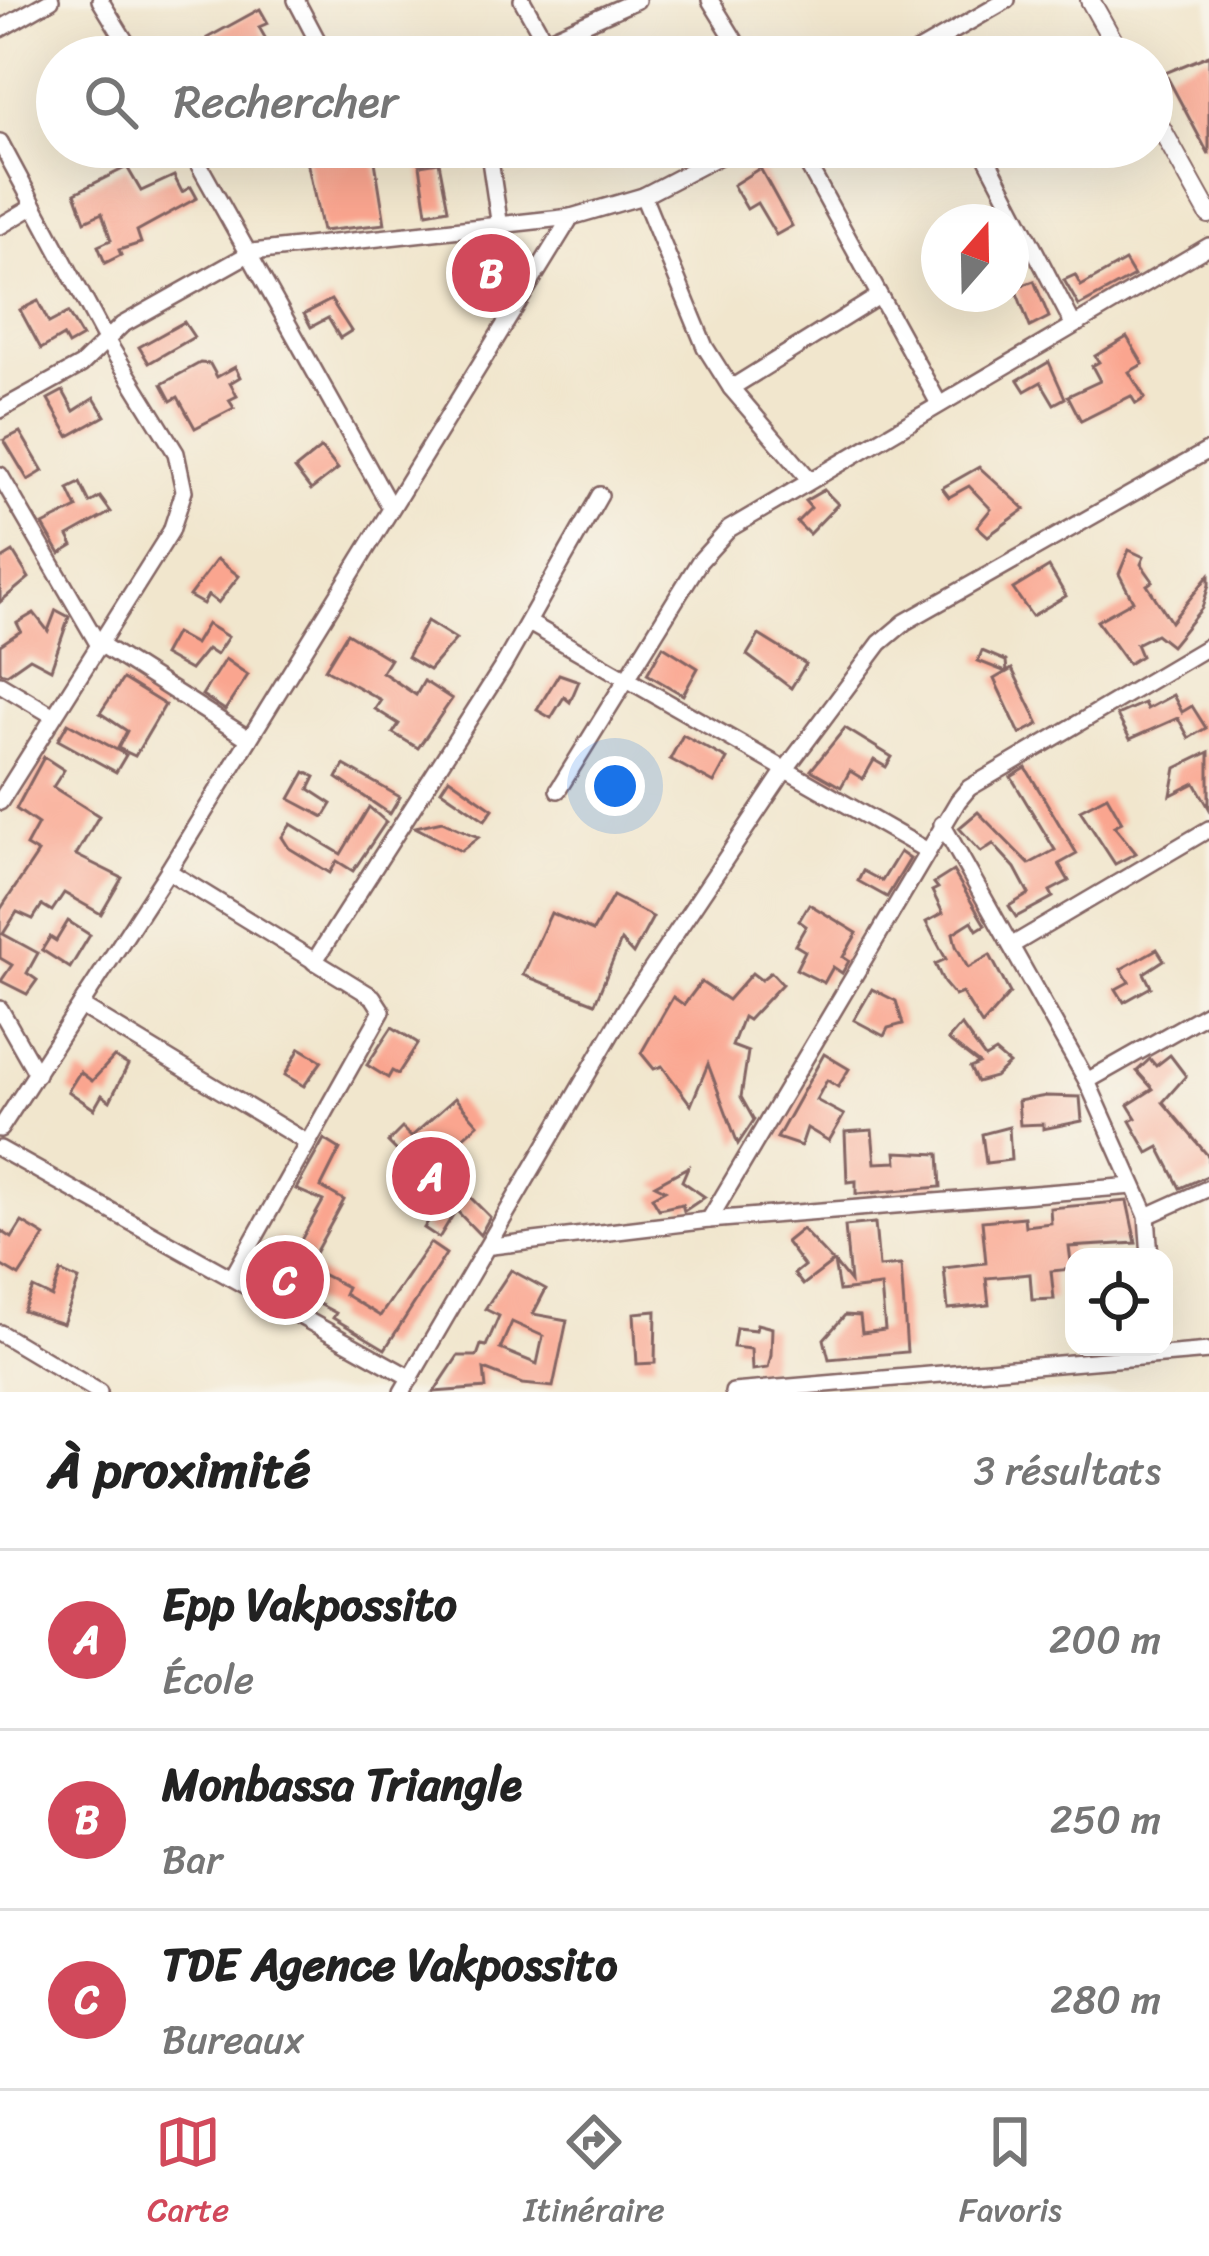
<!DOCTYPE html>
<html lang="fr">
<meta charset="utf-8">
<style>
:root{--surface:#fff;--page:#f2f2f2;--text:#222;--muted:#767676;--line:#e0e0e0;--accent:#d1495b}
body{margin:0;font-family:Sriracha,sans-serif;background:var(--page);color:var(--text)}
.controls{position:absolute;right:36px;bottom:36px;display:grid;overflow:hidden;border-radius:24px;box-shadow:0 12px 48px #0002}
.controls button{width:108px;height:108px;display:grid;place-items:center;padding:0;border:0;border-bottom:3px solid var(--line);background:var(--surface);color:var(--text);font:60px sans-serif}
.compass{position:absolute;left:921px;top:204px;width:108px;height:108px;border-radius:50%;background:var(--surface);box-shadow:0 12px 48px #0002;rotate:20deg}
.you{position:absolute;left:615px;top:786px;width:42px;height:42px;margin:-30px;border:9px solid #fff;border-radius:50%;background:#1a73e8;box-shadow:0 0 0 18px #1a73e833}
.badge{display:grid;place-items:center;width:78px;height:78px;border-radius:50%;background:var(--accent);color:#fff;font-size:39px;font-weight:700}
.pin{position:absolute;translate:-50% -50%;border:6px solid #fff;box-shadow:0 3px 12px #0006}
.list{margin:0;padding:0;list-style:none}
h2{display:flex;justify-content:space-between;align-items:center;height:156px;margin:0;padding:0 48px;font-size:51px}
h2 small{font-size:39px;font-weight:400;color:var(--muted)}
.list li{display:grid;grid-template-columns:78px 1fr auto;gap:36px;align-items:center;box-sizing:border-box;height:180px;padding:0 48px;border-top:3px solid var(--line)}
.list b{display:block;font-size:45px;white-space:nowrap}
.list p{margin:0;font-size:39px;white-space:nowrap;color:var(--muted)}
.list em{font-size:39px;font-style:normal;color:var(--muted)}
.icon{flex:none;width:66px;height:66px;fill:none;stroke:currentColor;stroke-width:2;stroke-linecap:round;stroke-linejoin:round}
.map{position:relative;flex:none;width:1209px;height:1392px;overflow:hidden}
.search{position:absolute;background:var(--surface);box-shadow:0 12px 48px #0002;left:36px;right:36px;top:36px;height:132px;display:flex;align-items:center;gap:30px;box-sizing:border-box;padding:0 42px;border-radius:66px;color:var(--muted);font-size:45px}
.sheet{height:696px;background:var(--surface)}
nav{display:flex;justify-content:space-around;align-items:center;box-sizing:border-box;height:168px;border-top:3px solid var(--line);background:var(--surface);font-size:33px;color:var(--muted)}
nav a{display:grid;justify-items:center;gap:6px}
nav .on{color:var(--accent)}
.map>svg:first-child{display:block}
</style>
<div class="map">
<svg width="1209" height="1392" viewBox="0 0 1209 1392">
<rect width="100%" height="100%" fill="#f7f3e8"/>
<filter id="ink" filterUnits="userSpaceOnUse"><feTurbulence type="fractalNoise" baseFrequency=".00833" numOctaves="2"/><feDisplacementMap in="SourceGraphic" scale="24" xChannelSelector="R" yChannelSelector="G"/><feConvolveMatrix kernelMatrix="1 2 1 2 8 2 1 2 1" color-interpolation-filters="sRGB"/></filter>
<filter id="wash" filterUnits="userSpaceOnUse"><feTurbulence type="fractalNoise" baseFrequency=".004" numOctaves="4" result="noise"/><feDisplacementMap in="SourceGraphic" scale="48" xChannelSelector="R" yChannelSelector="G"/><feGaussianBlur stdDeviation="2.7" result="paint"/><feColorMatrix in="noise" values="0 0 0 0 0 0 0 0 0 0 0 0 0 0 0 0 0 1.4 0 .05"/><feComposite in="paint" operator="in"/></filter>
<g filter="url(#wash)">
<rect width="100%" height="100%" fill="#f1e6cd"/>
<g id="blocks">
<g fill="#faa58f" fill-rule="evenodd">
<polygon points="260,9 268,23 259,27 276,57 218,57 207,38"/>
<polygon points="1209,55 1209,155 1165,73"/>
<polygon points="304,147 350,151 348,160 374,155 385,224 322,231"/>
<polygon points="439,162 448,209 427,213 420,165"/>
<polygon points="127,167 141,191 174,176 182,192 191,187 197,198 137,231 141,243 119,250 121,255 105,263 98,246 111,240 102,213 85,221 75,193"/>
<polygon points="760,168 792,226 776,235 757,203 747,209 733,185"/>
<polygon points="1125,261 1134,276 1079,306 1064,280 1075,275 1081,286"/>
<polygon points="1034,281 1049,317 1030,327 1015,288"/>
<polygon points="331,300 351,331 340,338 328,318 311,327 304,314"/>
<polygon points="38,301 49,323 68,313 82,337 68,345 63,336 41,349 20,310"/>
<polygon points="184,322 194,337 149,363 139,347"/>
<polygon points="1127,337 1143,364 1129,372 1145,398 1136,404 1131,396 1081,421 1068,396 1100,381 1092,366 1099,362 1095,356"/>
<polygon points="1049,362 1065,398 1054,404 1041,382 1025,391 1018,380"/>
<polygon points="200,363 210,364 217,377 235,367 240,377 230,383 237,396 229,400 234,408 195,428 178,397 171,401 162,384"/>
<polygon points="63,391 74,411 94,398 105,416 69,436 48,399"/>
<polygon points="20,432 43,471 28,480 4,440"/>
<polygon points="321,448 338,469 311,490 295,469"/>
<polygon points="979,467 1025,509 988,536 977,526 991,509 969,486 949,497 942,488"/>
<polygon points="80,483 90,503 100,497 111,512 68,536 73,546 60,554 43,525 77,508 68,489"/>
<polygon points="824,490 838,504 809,534 797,522 811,508 805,501"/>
<polygon points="1129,550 1144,557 1141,564 1153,581 1147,585 1171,622 1209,575 1209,585 1202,608 1171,646 1156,634 1136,644 1141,656 1128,664 1097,621 1133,601 1119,574"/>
<polygon points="13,552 29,578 0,602 0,560"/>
<polygon points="217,559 239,576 218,603 208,595 203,604 189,596"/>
<polygon points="1049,567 1066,596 1032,616 1013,589"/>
<polygon points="56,610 69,617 51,669 30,658 7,674 0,672 0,645 21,631 17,623 34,613 48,631"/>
<polygon points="427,621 456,639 429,670 407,657"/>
<polygon points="207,624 228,637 216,655 207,649 190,670 163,655 175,633 195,644"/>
<polygon points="347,633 390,659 382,672 416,695 424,681 452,699 418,748 393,733 399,724 375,709 381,700 325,669"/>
<polygon points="759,635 806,664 791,688 747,655"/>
<polygon points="663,646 698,668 683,695 647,674"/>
<polygon points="982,651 1006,661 1007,672 1012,669 1039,724 1020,734 994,679 1006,672 978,661"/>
<polygon points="225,659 248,675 225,710 202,695"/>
<polygon points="559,674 579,681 570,702 564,697 551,718 537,710"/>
<polygon points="123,679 165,705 135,756 118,748 127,731 100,713"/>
<polygon points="1173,695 1182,712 1192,706 1206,728 1189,738 1178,718 1130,739 1117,715 1144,703 1147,709"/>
<polygon points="68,723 126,755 116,772 58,740"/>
<polygon points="845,728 892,757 886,767 874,760 863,779 850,771 841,787 811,770"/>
<polygon points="683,735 727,759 714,783 670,759"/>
<polygon points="1209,752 1209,808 1195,783 1171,795 1176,768"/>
<polygon points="44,757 64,770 53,787 99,816 76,855 122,878 101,914 64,893 52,911 42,905 33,919 17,912 3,934 38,953 27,973 37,980 27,994 1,981 12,965 0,958 0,910 38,853 26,846 38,824 16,809"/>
<polygon points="344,765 400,797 390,814 337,778"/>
<polygon points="1026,768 1077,854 1059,864 1069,881 1050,891 1053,897 1016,917 1009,906 1029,894 1015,868 993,844 981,852 959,828 978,812 1029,864 1055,850 1011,777"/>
<polygon points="305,772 315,777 309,789 332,804 324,817 290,799"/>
<polygon points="449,778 493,809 485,820 441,790"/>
<polygon points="1107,796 1122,822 1114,826 1136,853 1115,864 1080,810"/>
<polygon points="369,807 386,822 353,871 337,861 330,873 289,848 282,837 291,824 341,854"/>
<polygon points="442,821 471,834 479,837 461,851 415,827"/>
<polygon points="900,852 910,859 887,897 858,881 863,871 882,881"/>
<polygon points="953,871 985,925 977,930 972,921 953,933 956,946 968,968 990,955 1010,993 982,1025 962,993 955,996 944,983 935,964 946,959 926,922 943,913 932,891 938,888 934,883"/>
<polygon points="613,896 653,917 633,954 621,941 595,1003 523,975 551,913 593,931"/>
<polygon points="809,904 857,933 843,957 849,961 842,973 833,967 824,983 796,969 805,951 795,945 806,926 799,921"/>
<polygon points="68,921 90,935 70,968 42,950 50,937 56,941"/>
<polygon points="1157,949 1164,960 1144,973 1151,987 1124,1002 1116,989 1129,982 1121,969"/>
<polygon points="771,972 782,984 748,1020 743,1017 732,1046 748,1052 741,1097 754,1120 738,1144 708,1064 691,1105 662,1066 654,1069 641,1053 673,997 684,1005 701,982 728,1000 752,973 761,980"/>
<polygon points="872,989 896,1001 903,1024 888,1028 884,1036 854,1020"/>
<polygon points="961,1025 985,1058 995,1052 1009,1064 995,1077 977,1082 970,1068 979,1064 948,1040"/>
<polygon points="392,1027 418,1043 398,1074 392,1071 388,1078 367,1065"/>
<polygon points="300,1048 322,1061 304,1086 285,1075"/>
<polygon points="824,1054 849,1069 838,1087 827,1080 816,1100 844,1115 829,1141 807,1128 801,1146 777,1138"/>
<polygon points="1170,1055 1186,1076 1163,1102 1209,1157 1209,1175 1180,1188 1159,1147 1148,1153 1130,1121 1136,1118 1128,1105 1153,1089 1137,1071 1150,1059 1156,1066"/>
<polygon points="114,1057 128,1065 110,1101 102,1095 94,1109 68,1091 80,1072 92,1081"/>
<polygon points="1046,1096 1080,1097 1082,1121 1043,1129 1043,1124 1020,1125 1018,1101"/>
<polygon points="455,1098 478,1124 435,1162 490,1217 480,1235 456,1210 439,1238 424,1228 443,1197 388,1142 402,1128 411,1137"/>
<polygon points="1009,1127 1011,1160 986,1163 982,1134"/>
<polygon points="872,1130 875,1163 897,1162 896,1152 939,1154 941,1187 856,1194 856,1181 847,1182 845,1132"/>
<polygon points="324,1139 340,1149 321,1187 344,1200 309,1264 316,1271 347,1287 344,1294 380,1316 430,1243 446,1254 385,1349 333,1318 336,1313 280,1283 287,1269 268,1258 278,1239 296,1249 323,1201 296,1189"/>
<polygon points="688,1167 682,1181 705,1197 684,1211 682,1204 659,1209 652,1197 665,1190 655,1185"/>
<polygon points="1127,1201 1136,1243 1069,1247 1072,1269 1051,1271 1054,1299 1032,1300 1030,1274 986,1278 989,1305 948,1309 944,1268 986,1263 982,1221 1024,1217 1025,1226 1051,1223 1050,1208"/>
<polygon points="22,1222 45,1236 19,1276 0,1265 0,1230 12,1238"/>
<polygon points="875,1223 879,1267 901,1265 907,1352 829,1359 824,1339 845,1315 860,1316 862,1333 885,1330 881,1286 839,1291 834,1262 850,1282 845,1226"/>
<polygon points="802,1229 833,1262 803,1285 794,1274 804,1266 786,1242"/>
<path d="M511,1270l35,19 -13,25 34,6 -14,67 -31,-3 -38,-15 2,19 -52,4 24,-36h19l4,-11 5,1 13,-30 -14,-7zM512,1322l31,14 -6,28 -37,-15z"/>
<polygon points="61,1272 79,1280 63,1324 23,1311 33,1288 52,1297"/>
<polygon points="656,1311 655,1363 637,1364 634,1313"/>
<polygon points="757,1324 772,1328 771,1355 768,1368 752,1370 751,1349 733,1347 736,1328 756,1330"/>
</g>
</g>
</g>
<g filter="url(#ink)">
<use href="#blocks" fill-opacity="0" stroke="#846564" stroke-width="3"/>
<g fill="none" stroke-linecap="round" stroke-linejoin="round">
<g stroke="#846564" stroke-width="20">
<g id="minor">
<polyline points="100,0 135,57"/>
<polyline points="296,0 326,57"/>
<polyline points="522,0 545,41"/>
<polyline points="710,0 745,57"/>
<polyline points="0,29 51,0"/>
<polyline points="485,57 545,41 637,0"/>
<polyline points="908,57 1007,0"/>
<polyline points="0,142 105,338 176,453 184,491 171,531 0,802"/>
<polyline points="189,147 391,508"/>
<polyline points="488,147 500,227"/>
<polyline points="798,147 938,402"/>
<polyline points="981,147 1073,324"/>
<polyline points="643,196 705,347 731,388 809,479"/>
<polyline points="0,226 34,206"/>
<polyline points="731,388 879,296"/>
<polyline points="0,410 81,365 122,325 252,252 571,217"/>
<polyline points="0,475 97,642 249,739"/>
<polyline points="529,623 926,850"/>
<polyline points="0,684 52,715"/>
<polyline points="558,790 699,562 729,529 1209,246"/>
<polyline points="942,824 1087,1081 1147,1216 1150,1257"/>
<polyline points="168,871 373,997 382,1011 232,1278"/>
<polyline points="1014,944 1209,829"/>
<polyline points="314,962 503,666 600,495"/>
<polyline points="81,1006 306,1142"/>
<polyline points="0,1009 37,1074"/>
<polyline points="1087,1081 1209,1012"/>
<polyline points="0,1129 168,871 571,217 643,196 737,147"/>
<polyline points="0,1149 411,1378"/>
<polyline points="1147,1216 1209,1188"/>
<polyline points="709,1220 958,801 969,788 1209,646"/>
<polyline points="492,1246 709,1220 1133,1186"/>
<polyline points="0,1333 99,1392"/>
<polyline points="402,1392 629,1003 785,770 880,643 905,622 1209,450"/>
<polyline points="733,1392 1209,1351"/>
</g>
</g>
<g stroke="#846564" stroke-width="22">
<g id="tertiary">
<polyline points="1090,0 1122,57"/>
<polyline points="1152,112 1209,214"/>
</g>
</g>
<use href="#minor" stroke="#fff" stroke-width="15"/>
<use href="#tertiary" stroke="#fff" stroke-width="18"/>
</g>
</g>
</svg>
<div class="controls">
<button><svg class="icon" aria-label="locate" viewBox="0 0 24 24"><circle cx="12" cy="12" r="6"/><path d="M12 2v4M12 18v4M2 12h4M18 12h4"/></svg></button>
</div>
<svg class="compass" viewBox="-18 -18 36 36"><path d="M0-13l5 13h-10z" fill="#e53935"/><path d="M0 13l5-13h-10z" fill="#767676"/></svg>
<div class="you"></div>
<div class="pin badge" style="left:431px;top:1176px">A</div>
<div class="pin badge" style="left:491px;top:273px">B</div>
<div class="pin badge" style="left:285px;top:1280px">C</div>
<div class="search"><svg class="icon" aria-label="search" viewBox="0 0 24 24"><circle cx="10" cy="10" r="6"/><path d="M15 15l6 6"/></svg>Rechercher</div>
</div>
<section class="sheet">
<h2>À proximité<small>3 résultats</small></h2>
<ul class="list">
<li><span class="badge">A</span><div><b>Epp Vakpossito</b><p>École</p></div><em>200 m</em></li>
<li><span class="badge">B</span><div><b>Monbassa Triangle</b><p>Bar</p></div><em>250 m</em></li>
<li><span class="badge">C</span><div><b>TDE Agence Vakpossito</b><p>Bureaux</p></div><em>280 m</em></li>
</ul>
</section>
<nav>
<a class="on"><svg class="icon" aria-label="map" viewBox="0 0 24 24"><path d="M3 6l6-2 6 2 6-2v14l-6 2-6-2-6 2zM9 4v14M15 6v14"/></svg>Carte</a>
<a><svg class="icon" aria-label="directions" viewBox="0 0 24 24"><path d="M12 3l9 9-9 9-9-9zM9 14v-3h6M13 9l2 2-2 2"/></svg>Itinéraire</a>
<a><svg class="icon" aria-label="saved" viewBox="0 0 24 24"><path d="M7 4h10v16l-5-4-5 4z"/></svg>Favoris</a>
</nav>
